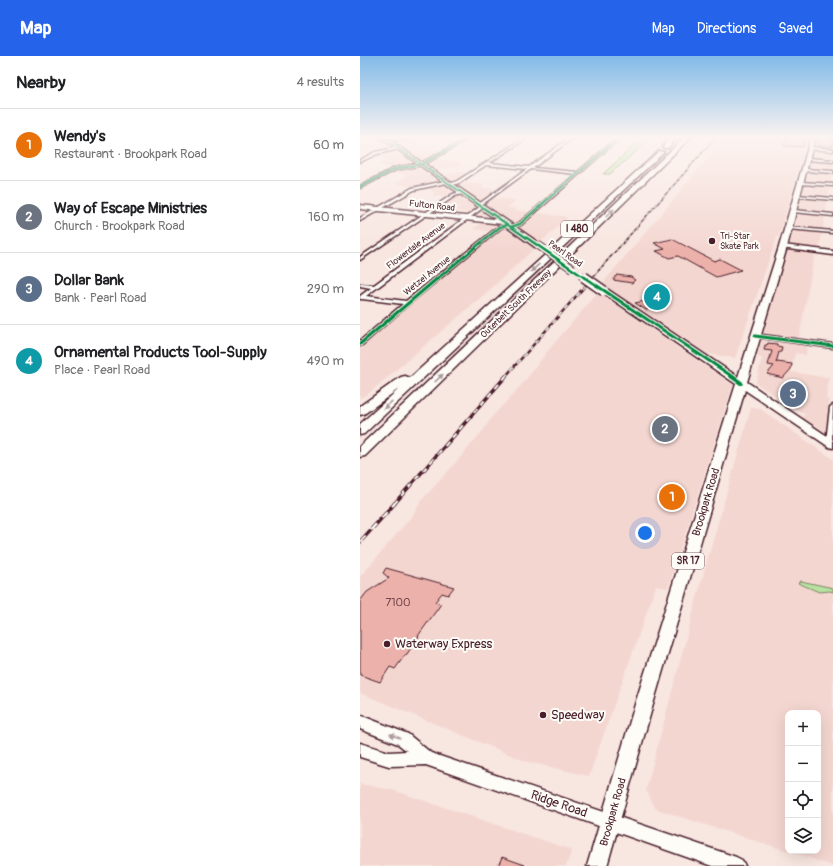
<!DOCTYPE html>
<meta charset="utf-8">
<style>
:root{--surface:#fff;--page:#f2f2f2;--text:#202124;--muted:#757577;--line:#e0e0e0;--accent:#2563eb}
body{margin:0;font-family:Pangolin,sans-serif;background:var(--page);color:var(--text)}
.controls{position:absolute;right:12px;bottom:12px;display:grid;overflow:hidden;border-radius:8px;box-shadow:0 4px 16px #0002}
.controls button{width:36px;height:36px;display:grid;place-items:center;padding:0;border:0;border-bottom:1px solid var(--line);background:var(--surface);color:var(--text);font:20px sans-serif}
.you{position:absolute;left:285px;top:477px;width:14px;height:14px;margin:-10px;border:3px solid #fff;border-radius:50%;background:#1a73e8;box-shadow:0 0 0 6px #1a73e833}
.badge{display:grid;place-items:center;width:26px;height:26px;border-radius:50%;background:var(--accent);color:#fff;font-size:13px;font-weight:700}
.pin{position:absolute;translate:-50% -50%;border:2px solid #fff;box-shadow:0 1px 4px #0006}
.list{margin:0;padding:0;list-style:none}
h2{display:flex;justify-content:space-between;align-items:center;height:52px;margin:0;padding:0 16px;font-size:17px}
h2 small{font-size:13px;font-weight:400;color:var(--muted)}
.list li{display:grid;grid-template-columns:26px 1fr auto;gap:12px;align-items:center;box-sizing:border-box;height:72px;padding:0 16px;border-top:1px solid var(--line)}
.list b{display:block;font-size:15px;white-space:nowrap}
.list p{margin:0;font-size:13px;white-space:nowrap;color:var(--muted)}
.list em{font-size:13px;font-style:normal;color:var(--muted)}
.icon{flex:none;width:22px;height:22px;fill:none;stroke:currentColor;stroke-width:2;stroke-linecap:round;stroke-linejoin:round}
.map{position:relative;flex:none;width:473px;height:810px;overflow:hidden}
header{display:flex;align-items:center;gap:24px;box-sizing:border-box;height:56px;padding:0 20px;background:var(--accent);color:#fff}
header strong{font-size:19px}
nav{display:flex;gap:22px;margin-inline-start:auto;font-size:14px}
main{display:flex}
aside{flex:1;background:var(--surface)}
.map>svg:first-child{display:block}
</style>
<header>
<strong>Map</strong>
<nav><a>Map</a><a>Directions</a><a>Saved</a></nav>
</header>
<main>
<aside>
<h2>Nearby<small>4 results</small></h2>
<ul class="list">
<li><span class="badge" style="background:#e8710a">1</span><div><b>Wendy's</b><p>Restaurant · Brookpark Road</p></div><em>60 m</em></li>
<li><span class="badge" style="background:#6b7280">2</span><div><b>Way of Escape Ministries</b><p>Church · Brookpark Road</p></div><em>160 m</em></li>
<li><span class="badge" style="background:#5c6f8a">3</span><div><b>Dollar Bank</b><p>Bank · Pearl Road</p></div><em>290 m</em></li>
<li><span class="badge" style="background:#0f9aa8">4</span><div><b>Ornamental Products Tool-Supply</b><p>Place · Pearl Road</p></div><em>490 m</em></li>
</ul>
</aside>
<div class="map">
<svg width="473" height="810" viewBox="0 0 473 810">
<rect width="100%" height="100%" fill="#f8e6e0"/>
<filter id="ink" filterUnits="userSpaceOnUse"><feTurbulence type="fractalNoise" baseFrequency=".025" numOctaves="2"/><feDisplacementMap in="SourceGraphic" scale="8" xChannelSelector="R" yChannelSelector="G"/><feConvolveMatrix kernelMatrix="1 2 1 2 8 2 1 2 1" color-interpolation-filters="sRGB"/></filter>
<g filter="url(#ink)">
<g fill="#f4d6d0">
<polygon points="0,81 61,81 52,83 67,93 89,95 74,103 100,106 100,110 66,116 73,121 99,116 109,117 96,126 124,129 121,132 139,133 129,141 156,144 147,152 155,152 154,154 208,161 125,238 9,337 0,342 0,292 136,176 113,173 122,166 100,163 109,157 95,155 100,151 77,149 87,141 72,140 75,137 69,133 53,131 36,127 47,120 35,115 37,113 19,109 26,105 23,102 7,100 16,96 0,94 7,91 26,87 18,82 10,83 0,83"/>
<polygon points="366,81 448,81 419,180 417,181 375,302 347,298 242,228"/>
<polygon points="456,81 473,81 473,114 459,194 455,196 438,287 447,289 446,299 435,297 431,316 469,322 466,343 469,344 467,365 473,367 473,383 442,362 445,358 440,356 396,327 402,302 397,301"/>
<polygon points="238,236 373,329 308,532 296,530 229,720 168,706 0,637 0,521 52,460 63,443 98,404 122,376 132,361 165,325 187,296"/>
<polygon points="391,352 400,353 473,403 473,810 429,795 458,795 458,657 428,657 428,795 296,753 286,734 340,530"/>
<polygon points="0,728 32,734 212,794 206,810 0,810"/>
</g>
<g fill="#b6e3a1" stroke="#808166">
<polygon points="283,81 293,81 250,118 243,118"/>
<polygon points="441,525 473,532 473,536 470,535 459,536 438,527"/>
</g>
<g fill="#ecb1aa" stroke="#4a1f2b">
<polygon points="427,81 445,82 443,91 424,90"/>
<polygon points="461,81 473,82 473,90 458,90 458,85 460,85"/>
<polygon points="312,183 354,205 360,203 381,214 356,221 318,200 309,202 296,195 305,193 294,187"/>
<polygon points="257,219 271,221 275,224 272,227 253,224"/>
<polygon points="292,235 309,237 301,250 286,254 275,247 285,245"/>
<polygon points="408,287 417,288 417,290 422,291 421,296 419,296 416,307 417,306 432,308 431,313 423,322 407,318 414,310 408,309 412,295 404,294 405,289 407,289"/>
<polygon points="435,329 442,334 437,339 436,348 433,350 425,346 429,330"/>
<polygon points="302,434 324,439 322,446 299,442"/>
<polygon points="26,512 94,531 88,539 82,537 75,546 81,548 58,580 59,580 47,598 45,599 35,613 30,611 20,626 0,619 0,545 7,536 29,522 23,517"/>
<polygon points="142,801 165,809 164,810 138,810"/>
</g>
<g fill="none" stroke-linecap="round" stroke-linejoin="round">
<g stroke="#4a1f2b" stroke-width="3">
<g id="minor">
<polygon points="0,81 4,81 0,83"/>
<polygon points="51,81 59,81 28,86 27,85"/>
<polygon points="109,81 112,81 63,109 36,114 0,132 0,130 34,112 61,107"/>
<polygon points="166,81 169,81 129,107 169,111 211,81 214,81 173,112 218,116 258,81 261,81 161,169 151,172 149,171 150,170 159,167 216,118 171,113 120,150 119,150 119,148 167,113 126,109 99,127 90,130 88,129 97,125"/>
<polygon points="39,91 40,93 17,98 0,106 0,104 15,96"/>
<polygon points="449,91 473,93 473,95 450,93"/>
<polygon points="447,102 473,104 473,106 446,104"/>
<polygon points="445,113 473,115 473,117 444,115"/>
<polygon points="85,125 86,127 54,134 0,165 0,162 52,132"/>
<polygon points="441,126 473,128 473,130 440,128"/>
<polygon points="101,136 102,138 95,140 0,204 0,201 93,138"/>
<polygon points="437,139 473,142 473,144 438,141 437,141"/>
<polygon points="121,150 124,151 6,240 46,245 139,170 147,168 149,169 141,172 49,248 2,289 0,290 0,285 43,248 2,243 0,243 0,240 11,232 0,230 0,228 14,229"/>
<polygon points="434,154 473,158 473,160 433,156 432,155"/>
<polygon points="429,171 473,175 473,177 428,173 427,172"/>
<polygon points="395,278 473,288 473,292 393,281 393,279"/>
<polygon points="473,349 472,386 469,388 466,386 470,351"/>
</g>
</g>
<g stroke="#4a1f2b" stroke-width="3">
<polygon id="tertiary" points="423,189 473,195 473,199 421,192 421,190"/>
</g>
<g stroke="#4a1f2b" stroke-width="3">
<g id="secondary">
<polygon points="0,149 143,164 146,166 143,168 0,153"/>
<polygon points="0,659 48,678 71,697 376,801 382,804 385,810 352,810 66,709 29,710 0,701 0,687 29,696 47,695 38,688 0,673"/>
</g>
</g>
<g stroke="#4a1f2b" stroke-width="3">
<g id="primary">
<polygon points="20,81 25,81 182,189 181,191 175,191"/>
<polygon points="451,81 455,81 427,191 387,326 473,384 473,392 469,391 385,334 294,645 247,810 227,810 276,645 376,328 240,235 241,233 247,233 378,321 419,191"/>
</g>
</g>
<g stroke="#4a1f2b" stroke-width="3">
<g id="motorway">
<polygon points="310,81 316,81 308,92 304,92 303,91"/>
<polygon points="325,81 331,81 5,400 0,401 0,390"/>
<polygon points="299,95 304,96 4,378 0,379 0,368 40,332 4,358 0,359 0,350 41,321 45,320 50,322"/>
</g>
</g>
<use href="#minor" fill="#fdfcf7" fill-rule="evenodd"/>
<use href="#tertiary" fill="#fdfcf7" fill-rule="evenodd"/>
<use href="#secondary" fill="#fdfcf7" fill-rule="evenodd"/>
<use href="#primary" fill="#fdfcf7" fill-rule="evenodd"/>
<use href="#motorway" fill="#fdfcf7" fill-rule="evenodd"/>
<g stroke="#4a1f2b" stroke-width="1.5">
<polyline id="rail-far3" points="232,222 356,81"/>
</g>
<g stroke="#4a1f2b" stroke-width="2.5">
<polyline id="rail-far2" points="145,321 233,221"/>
</g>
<g stroke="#4a1f2b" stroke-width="3.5">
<polyline id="rail-far1" points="34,448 146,320"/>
</g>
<g stroke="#4a1f2b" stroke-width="4">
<polyline id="rail" points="0,486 35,447"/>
</g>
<use href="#rail-far3" stroke="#fdfcf7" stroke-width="1" stroke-dasharray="3" stroke-linecap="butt"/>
<use href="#rail-far2" stroke="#fdfcf7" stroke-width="1.5" stroke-dasharray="4.5" stroke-linecap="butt"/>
<use href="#rail-far1" stroke="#fdfcf7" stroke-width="2" stroke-dasharray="5.5" stroke-linecap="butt"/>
<use href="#rail" stroke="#fdfcf7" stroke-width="2.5" stroke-dasharray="8" stroke-linecap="butt"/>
<g stroke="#4a1f2b" stroke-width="9" stroke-linecap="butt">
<g id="primary-bridge-far1">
<polyline points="178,189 213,213"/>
<polyline points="221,219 225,222"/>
</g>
</g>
<g stroke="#4a1f2b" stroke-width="12" stroke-linecap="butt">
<polyline id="primary-bridge" points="224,221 244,235"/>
</g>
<use href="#primary-bridge-far1" stroke="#fdfcf7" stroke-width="7"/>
<use href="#primary-bridge" stroke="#fdfcf7" stroke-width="9"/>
<g stroke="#fdfcf7" stroke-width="3">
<g id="cycleway-far3">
<polyline points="22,81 111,143"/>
<polyline points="0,131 35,113 62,108 111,81"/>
<polyline points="188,143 260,81"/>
</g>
</g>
<g stroke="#fdfcf7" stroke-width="4">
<g id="cycleway-far2">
<polyline points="109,142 225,222"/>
<polyline points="151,171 160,168 189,142"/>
<polyline points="78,222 140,171 147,169"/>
</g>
</g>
<g stroke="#fdfcf7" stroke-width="5">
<g id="cycleway-far1">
<polyline points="224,221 373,321"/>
<polyline points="395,280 473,290"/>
<polyline points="0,288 79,221"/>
</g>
</g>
<g stroke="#fdfcf7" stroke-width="6">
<polyline id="cycleway" points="371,320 381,327"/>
</g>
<use href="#cycleway-far3" stroke="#00873e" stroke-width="2"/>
<use href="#cycleway-far2" stroke="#00873e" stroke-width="2.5"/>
<use href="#cycleway-far1" stroke="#00873e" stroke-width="3"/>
<use href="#cycleway" stroke="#00873e" stroke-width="4"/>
</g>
<defs><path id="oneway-solid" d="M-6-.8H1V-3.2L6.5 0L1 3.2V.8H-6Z"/></defs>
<g fill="#ac999b">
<use href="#oneway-solid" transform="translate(250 157) rotate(-44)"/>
<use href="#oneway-solid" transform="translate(175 212) rotate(137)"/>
<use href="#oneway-solid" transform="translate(79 322) rotate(-44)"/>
<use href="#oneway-solid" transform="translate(28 349) rotate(137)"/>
<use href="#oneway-solid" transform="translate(35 680) rotate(-159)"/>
</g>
</g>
<linearGradient id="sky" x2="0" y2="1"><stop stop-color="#82bae8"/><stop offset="0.42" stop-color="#fcf4f1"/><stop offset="1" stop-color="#fcf4f1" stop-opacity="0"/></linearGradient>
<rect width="473" height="194" fill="url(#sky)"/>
<g fill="#4a1f2b" stroke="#fdfcf7" stroke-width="1.5">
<circle cx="352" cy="185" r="4"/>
<circle cx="27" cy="588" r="4"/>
<circle cx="183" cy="659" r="4"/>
</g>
<g text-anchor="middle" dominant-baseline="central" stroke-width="4" stroke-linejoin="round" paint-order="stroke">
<g font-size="9" fill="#4a1f2b" stroke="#fdfcf7">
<text transform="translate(72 150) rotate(6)">Fulton Road</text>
<text transform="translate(56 190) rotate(-37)">Flowerdale Avenue</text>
<text transform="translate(205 198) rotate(35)">Pearl Road</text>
<text transform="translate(67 220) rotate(-39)">Wetzel Avenue</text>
<text transform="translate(156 248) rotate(-44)">Outerbelt South Freeway</text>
</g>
<g font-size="9" fill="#4a1f2b" stroke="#fdfcf7" text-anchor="start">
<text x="360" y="180">Tri-Star<tspan x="360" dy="10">Skate Park</tspan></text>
</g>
<g fill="#fdfcf7" stroke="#806168" stroke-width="1">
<rect x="201" y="165" width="32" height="16" rx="3"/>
<rect x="312" y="497" width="32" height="16" rx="3"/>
</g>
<g font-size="10" font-weight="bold" fill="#4a1f2b">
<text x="217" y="173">I 480</text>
<text x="328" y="505">SR 17</text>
</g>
<g font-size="11" fill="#4a1f2b" stroke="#fdfcf7">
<text transform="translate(346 446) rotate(-73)">Brookpark Road</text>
<text transform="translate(253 756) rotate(-74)">Brookpark Road</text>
</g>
<g font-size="11" fill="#72444b">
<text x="38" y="546">7100</text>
</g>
<g font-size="13" fill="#4a1f2b" stroke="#fdfcf7" text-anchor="start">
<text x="35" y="588">Waterway Express</text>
<text x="191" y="659">Speedway</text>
</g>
<g font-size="13" fill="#4a1f2b" stroke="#fdfcf7">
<text transform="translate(199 748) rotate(19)">Ridge Road</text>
</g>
</g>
</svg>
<div class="controls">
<button>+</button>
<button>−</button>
<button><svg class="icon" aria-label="locate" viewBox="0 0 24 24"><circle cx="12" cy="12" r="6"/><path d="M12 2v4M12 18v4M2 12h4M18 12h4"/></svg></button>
<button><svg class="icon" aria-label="layers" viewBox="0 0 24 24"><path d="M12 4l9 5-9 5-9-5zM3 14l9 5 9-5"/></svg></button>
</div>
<div class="you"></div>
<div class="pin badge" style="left:312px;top:441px;background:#e8710a">1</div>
<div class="pin badge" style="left:305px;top:373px;background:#6b7280">2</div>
<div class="pin badge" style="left:433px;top:338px;background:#5c6f8a">3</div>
<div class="pin badge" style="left:297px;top:241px;background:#0f9aa8">4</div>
</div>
</main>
